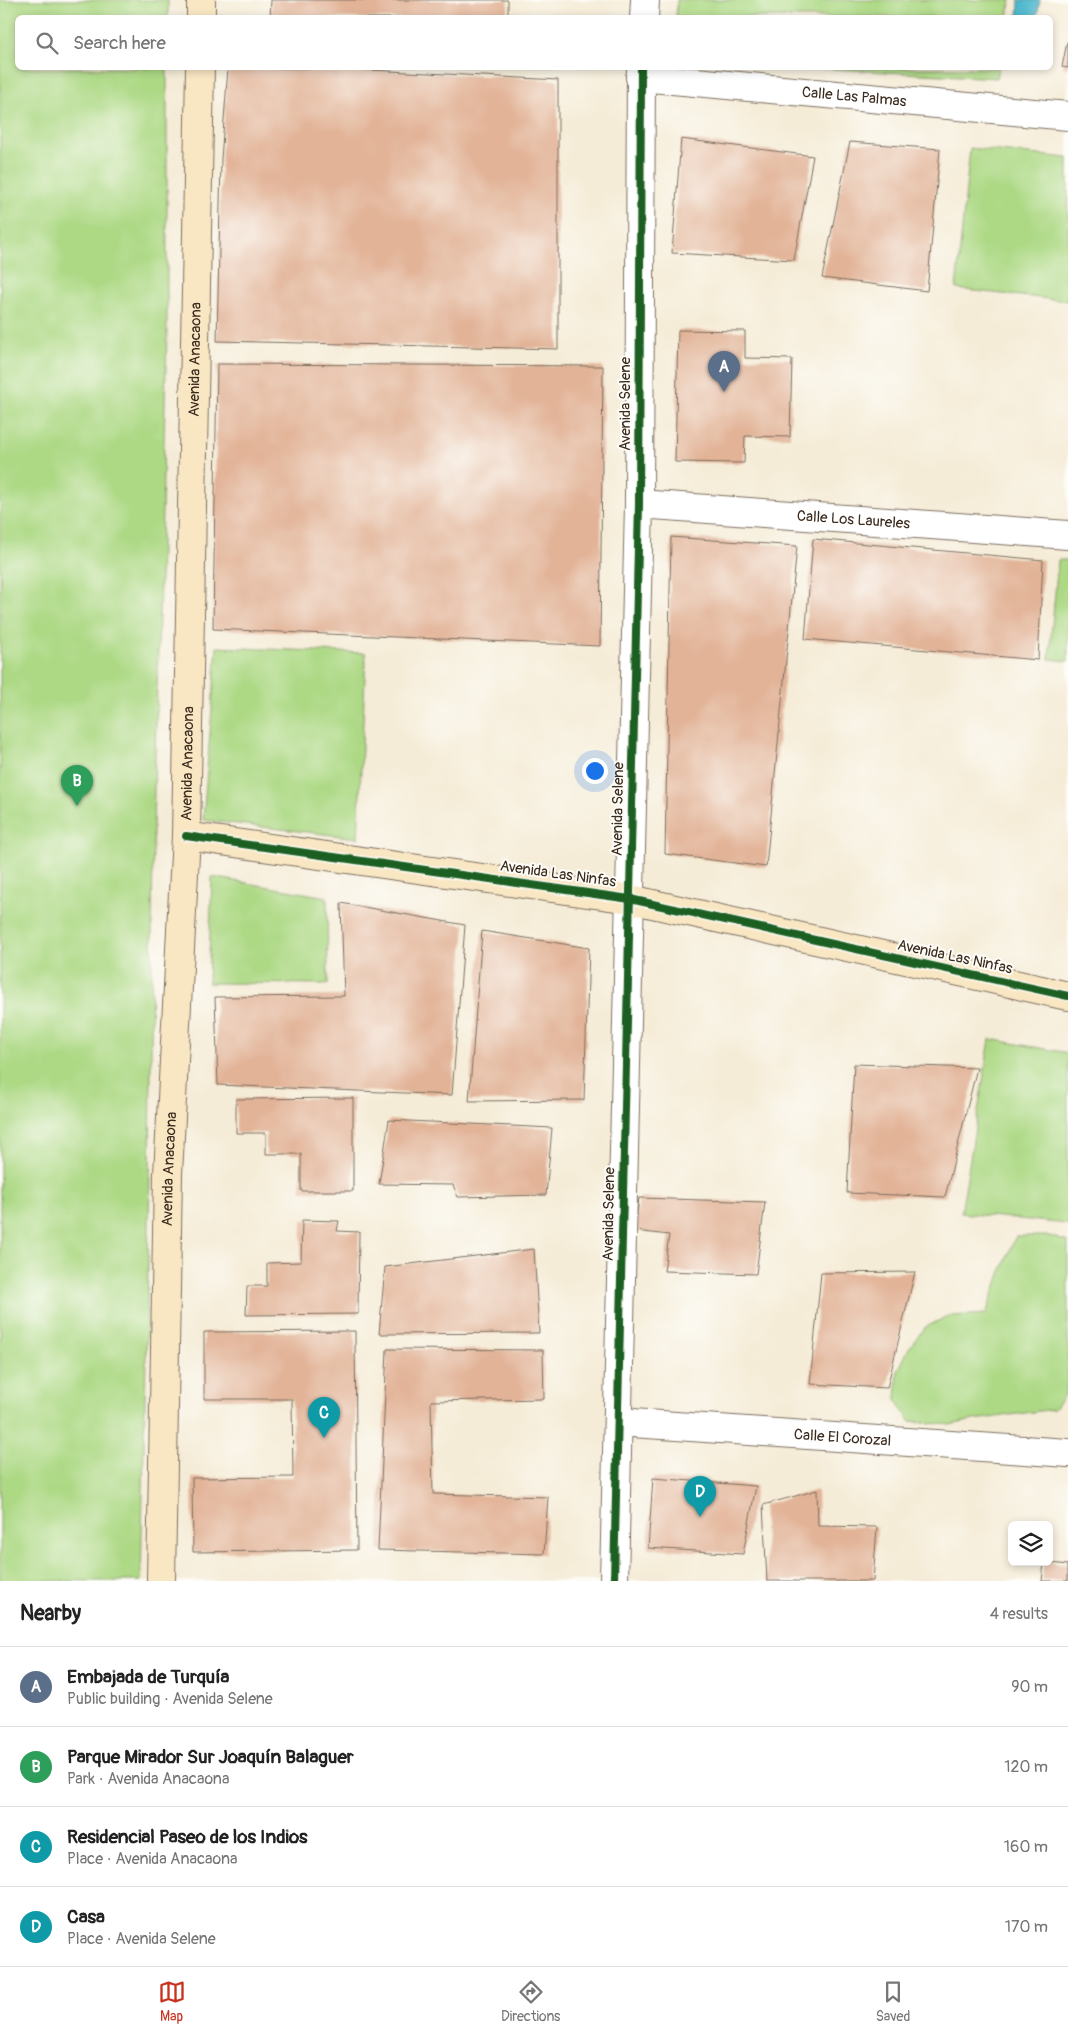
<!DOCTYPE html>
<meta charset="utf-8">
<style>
:root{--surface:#fff;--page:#f6f6f6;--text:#222;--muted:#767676;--line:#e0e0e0;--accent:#c8321e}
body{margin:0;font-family:Pangolin,sans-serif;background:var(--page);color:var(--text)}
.controls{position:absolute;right:15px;bottom:15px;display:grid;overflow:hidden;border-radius:8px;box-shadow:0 2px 8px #0003}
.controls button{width:45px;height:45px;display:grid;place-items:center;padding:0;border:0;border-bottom:1px solid var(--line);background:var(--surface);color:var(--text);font:25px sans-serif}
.you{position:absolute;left:594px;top:770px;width:18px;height:18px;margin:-12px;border:4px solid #fff;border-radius:50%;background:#1a73e8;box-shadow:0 0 0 8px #1a73e833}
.badge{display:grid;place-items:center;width:32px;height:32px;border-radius:50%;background:var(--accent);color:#fff;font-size:16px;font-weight:700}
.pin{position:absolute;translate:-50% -41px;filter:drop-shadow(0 1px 2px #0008)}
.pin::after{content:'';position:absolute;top:26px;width:18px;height:15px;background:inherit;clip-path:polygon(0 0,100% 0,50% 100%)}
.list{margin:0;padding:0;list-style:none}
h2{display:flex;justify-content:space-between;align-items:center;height:65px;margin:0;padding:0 20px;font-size:21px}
h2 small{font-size:16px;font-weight:400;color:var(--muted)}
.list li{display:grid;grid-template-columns:32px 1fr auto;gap:15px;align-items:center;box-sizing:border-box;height:80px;padding:0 20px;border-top:1px solid var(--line)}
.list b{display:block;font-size:19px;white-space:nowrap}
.list p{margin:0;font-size:16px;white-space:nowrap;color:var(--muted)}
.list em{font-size:16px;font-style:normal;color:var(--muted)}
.icon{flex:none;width:28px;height:28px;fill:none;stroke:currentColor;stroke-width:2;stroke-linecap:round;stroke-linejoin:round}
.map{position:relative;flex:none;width:1068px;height:1581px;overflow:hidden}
.search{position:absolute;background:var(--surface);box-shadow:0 2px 8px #0003;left:15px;right:15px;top:15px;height:55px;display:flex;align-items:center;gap:12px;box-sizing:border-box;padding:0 18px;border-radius:8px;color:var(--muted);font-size:19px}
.sheet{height:385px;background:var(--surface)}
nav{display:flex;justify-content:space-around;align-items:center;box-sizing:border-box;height:70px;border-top:1px solid var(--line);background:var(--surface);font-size:14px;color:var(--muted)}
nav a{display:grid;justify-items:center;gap:2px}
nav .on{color:var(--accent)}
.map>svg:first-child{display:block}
</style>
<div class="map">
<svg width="1068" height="1581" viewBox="0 0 1068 1581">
<rect width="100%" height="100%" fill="#fdfcf7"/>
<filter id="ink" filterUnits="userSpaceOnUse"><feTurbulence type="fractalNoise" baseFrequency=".02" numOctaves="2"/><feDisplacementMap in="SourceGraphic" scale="10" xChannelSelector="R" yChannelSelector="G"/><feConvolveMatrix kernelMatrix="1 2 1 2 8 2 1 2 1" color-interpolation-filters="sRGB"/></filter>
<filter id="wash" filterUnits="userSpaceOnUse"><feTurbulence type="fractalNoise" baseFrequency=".0096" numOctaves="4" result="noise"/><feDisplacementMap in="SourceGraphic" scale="20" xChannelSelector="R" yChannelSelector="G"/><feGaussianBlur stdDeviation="1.12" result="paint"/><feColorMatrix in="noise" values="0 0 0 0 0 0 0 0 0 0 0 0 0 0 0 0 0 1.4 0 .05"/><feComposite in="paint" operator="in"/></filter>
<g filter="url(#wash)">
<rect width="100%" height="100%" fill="#f5ecd7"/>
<g fill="#add985" stroke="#748252">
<polygon points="0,0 168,0 168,17 18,18 18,68 167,68 167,334 153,826 150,1174 141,1581 0,1581"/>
<polygon points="677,0 1011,0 1008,17 676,17"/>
<polygon points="811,68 999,68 997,78"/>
<polygon points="970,148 1068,158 1068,301 956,289"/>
<polygon points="1058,560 1068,560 1068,661 1049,659"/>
<polygon points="217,647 366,653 358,838 203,820"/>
<polygon points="212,877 327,897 328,984 208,983"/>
<polygon points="990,1039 1068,1053 1068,1224 961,1213"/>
<polygon points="1016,1236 1050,1236 1068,1242 1068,1383 1064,1396 1054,1409 974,1420 950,1425 910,1421 896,1399 898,1371 909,1348 924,1328 948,1316 986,1314 1000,1274"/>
</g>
<polygon fill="#4fb8cd" stroke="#457176" points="1019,0 1040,0 1037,17 1018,17"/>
<g id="blocks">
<g fill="#e2b397">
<polygon points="271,0 508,0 508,18 270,18"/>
<polygon points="1067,42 1068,42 1068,68 1062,67"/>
<polygon points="228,68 333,68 558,80 558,349 217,341 221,159"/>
<polygon points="681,139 813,156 794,260 672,253"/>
<polygon points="850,142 940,149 927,291 822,278"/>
<polygon points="678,330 745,331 745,358 792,359 790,437 745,436 744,463 675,462"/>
<polygon points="217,364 603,366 600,646 213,629"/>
<polygon points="671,537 797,546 766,867 665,854"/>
<polygon points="813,539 1043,560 1038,660 805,639"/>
<polygon points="341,903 465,925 452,1095 218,1085 215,997 344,996"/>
<polygon points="482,931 589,948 584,1100 469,1101"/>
<polygon points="854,1064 977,1068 945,1197 847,1193"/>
<polygon points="353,1098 353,1191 301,1191 301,1154 266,1154 266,1133 236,1133 236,1099"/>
<polygon points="389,1120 552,1128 546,1195 458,1197 453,1185 379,1184"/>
<polygon points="639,1198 765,1202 756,1274 664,1271 669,1235 635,1231"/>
<polygon points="302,1220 339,1221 337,1231 359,1232 358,1314 246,1315 247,1286 267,1286 267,1263 301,1262"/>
<polygon points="534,1249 539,1333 379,1334 385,1267"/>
<polygon points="915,1272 887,1388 810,1384 821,1273"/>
<polygon points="355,1331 357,1550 193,1552 192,1478 293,1477 292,1399 204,1399 204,1332"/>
<polygon points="387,1349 543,1350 544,1399 431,1401 433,1494 548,1497 544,1554 378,1550"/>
<polygon points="653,1478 756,1486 743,1554 648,1548"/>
<polygon points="817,1490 818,1526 877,1527 873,1581 767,1581 763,1505"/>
<polygon points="1044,1562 1068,1565 1068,1581 1042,1581"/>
</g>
</g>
</g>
<g filter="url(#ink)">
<use href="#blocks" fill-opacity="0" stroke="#7c6e5f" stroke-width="1"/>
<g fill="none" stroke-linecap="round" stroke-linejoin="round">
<g stroke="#7c6e5f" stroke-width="30">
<g id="street">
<polyline points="644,18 645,0"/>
<path id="s1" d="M640,77l428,39"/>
<path id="s2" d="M639,504l429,31"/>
<path id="s3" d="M618,1422l450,31"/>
<polyline points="614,1581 639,504 641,68"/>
</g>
</g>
<g stroke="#7c6e5f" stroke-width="30">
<g id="secondary">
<polyline points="201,18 201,0"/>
<polyline points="186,836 630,899 1068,996"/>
<path id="s4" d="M161,1581l7,-407 18,-338 14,-768"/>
</g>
</g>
<use href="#street" stroke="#fff" stroke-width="28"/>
<use href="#secondary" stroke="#f9e7c3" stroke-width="28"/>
<g stroke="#fdfcf7" stroke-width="11">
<g id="cycleway">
<polyline points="186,836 630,899 1068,996"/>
<polyline points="614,1581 639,504 641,68"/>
</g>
</g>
<use href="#cycleway" stroke="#1b5e20" stroke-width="8"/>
</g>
</g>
<g text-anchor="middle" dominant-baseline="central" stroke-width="4" stroke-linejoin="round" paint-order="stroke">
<g font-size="15" fill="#3b2a1e" stroke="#fdfcf7">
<text stroke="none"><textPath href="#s1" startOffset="215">Calle Las Palmas</textPath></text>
<text stroke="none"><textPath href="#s4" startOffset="1222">Avenida Anacaona</textPath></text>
<text transform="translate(625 404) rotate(-90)">Avenida Selene</text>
<text stroke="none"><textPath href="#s2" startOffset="215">Calle Los Laureles</textPath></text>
<text stroke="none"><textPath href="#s4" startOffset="818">Avenida Anacaona</textPath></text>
<text transform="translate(618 809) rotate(-89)">Avenida Selene</text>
<text transform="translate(558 874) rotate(8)">Avenida Las Ninfas</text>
<text transform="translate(955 957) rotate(12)">Avenida Las Ninfas</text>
<text stroke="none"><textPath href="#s4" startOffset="412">Avenida Anacaona</textPath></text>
<text transform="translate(609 1214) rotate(-89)">Avenida Selene</text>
<text stroke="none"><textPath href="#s3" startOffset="225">Calle El Corozal</textPath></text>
</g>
</g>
</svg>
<div class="controls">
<button><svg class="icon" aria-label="layers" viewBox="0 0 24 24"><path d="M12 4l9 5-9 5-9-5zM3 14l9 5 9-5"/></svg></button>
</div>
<div class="you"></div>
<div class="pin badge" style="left:724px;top:392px;background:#5c6f8a">A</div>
<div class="pin badge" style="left:77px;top:806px;background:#2e9e5b">B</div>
<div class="pin badge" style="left:324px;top:1438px;background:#0f9aa8">C</div>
<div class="pin badge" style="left:700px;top:1517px;background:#0f9aa8">D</div>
<div class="search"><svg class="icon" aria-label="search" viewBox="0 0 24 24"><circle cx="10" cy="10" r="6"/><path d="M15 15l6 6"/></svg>Search here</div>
</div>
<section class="sheet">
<h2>Nearby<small>4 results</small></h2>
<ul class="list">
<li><span class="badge" style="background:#5c6f8a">A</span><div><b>Embajada de Turquía</b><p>Public building · Avenida Selene</p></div><em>90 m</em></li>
<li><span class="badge" style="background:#2e9e5b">B</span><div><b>Parque Mirador Sur Joaquín Balaguer</b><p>Park · Avenida Anacaona</p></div><em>120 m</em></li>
<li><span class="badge" style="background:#0f9aa8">C</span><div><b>Residencial Paseo de los Indios</b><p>Place · Avenida Anacaona</p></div><em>160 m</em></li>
<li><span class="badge" style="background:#0f9aa8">D</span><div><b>Casa</b><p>Place · Avenida Selene</p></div><em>170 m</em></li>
</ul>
</section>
<nav>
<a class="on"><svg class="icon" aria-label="map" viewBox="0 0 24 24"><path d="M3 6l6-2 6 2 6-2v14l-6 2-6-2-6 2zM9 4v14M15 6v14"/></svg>Map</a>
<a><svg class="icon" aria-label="directions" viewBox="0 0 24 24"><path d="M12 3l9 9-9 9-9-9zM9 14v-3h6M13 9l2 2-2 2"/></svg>Directions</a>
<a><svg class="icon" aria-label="saved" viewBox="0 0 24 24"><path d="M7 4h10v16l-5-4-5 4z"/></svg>Saved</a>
</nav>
